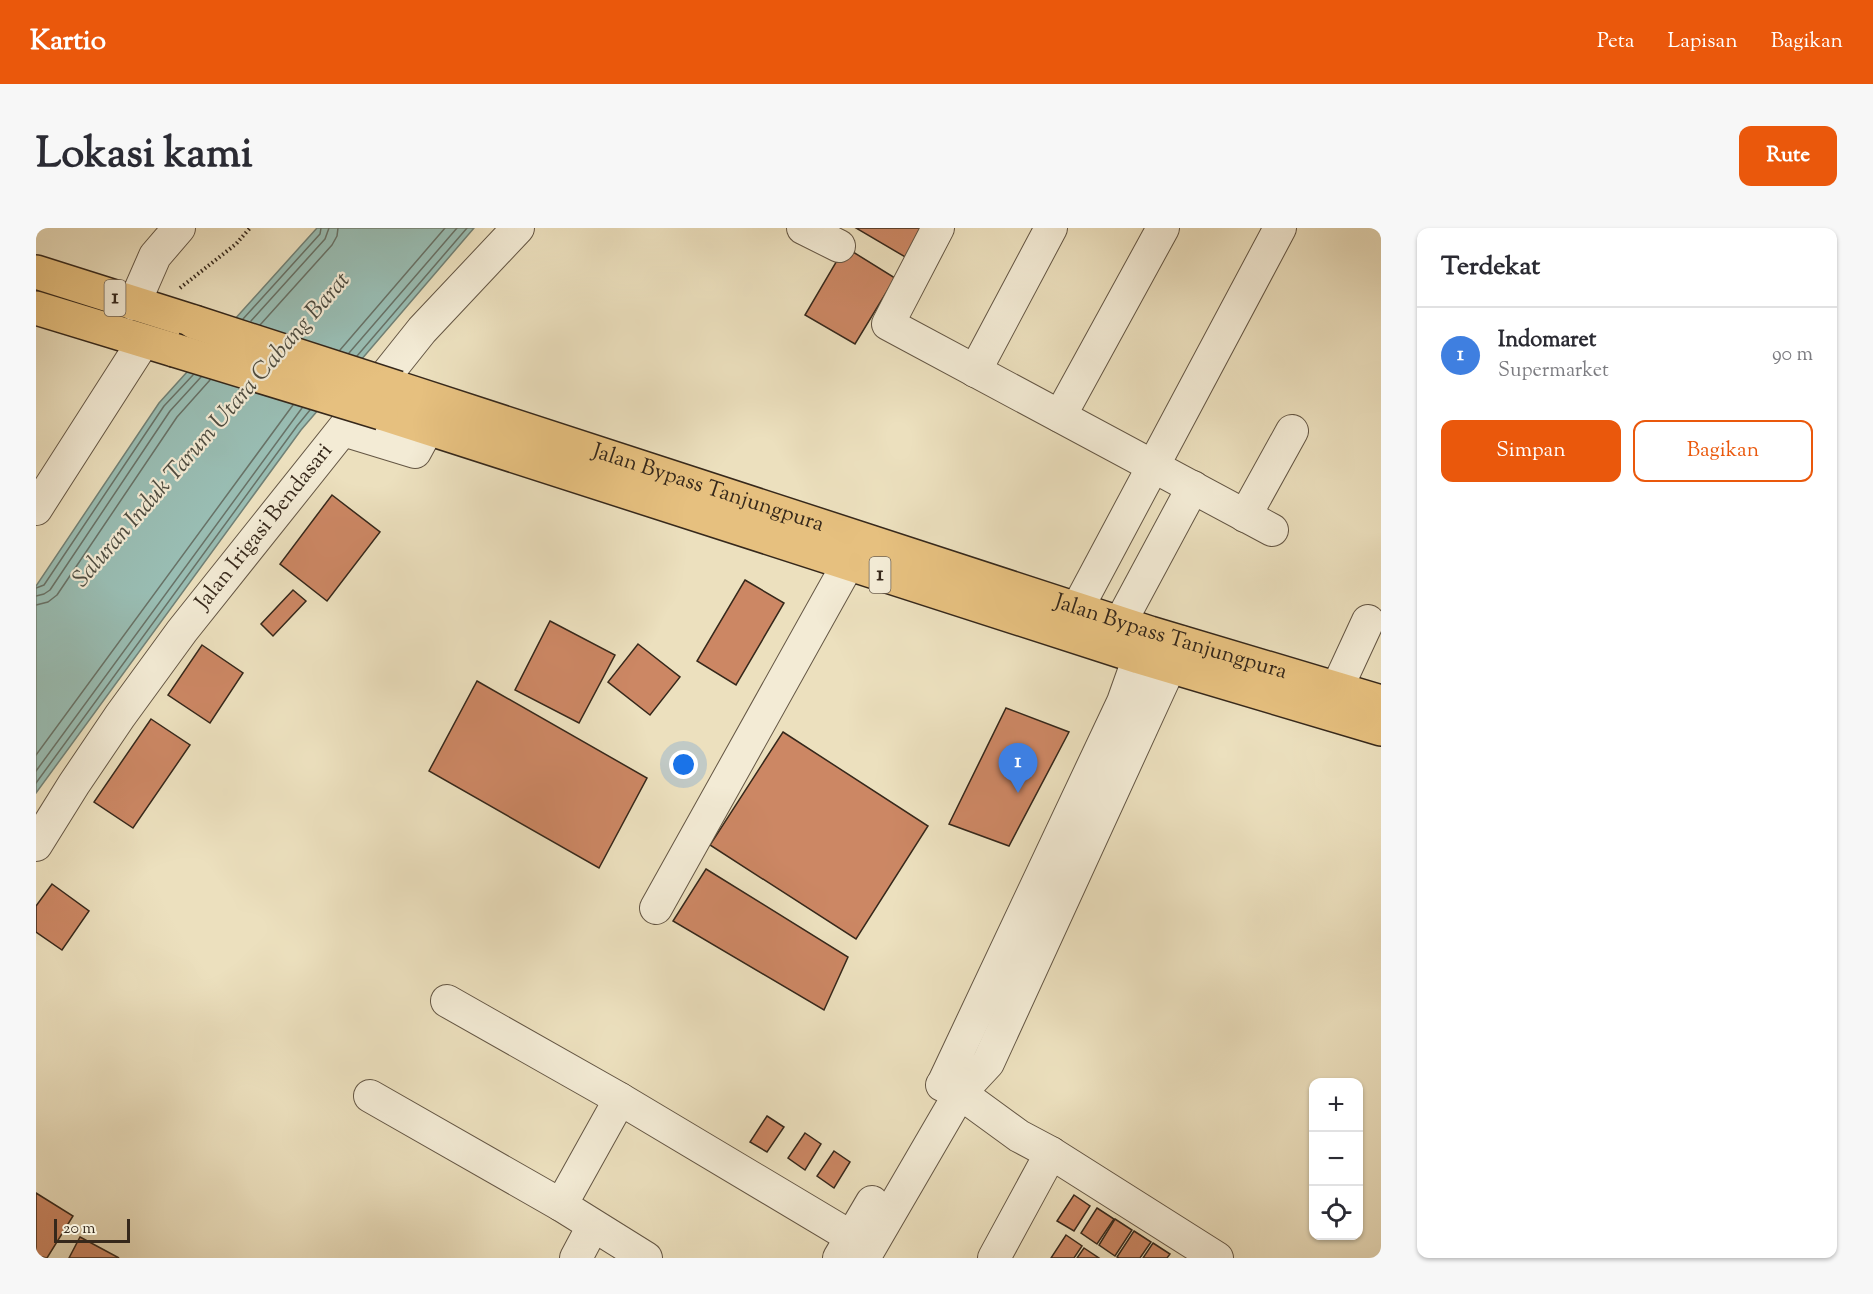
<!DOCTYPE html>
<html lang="id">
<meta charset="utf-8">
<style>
:root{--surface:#fff;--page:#f7f7f7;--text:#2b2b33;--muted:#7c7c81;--line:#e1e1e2;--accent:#ea580c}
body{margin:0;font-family:"Sorts Mill Goudy",serif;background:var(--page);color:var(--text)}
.controls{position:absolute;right:18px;bottom:18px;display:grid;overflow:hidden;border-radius:12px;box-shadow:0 2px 4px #0004}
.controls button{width:54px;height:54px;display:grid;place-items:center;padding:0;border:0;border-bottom:2px solid var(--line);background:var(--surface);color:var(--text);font:30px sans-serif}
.scale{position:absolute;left:18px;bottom:15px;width:76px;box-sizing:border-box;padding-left:6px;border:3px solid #36281b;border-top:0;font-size:16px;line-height:21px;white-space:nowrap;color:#36281b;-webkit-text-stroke:4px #f3ebd5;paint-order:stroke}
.you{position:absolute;left:648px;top:537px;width:21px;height:21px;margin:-15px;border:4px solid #fff;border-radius:50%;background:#1a73e8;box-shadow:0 0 0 9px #1a73e833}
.badge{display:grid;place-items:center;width:39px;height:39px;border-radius:50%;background:var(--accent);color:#fff;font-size:20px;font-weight:700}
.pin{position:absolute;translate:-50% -50px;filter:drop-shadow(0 2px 3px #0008)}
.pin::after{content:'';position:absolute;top:32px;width:21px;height:18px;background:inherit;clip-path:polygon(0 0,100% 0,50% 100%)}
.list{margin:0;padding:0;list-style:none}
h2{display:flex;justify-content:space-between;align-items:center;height:78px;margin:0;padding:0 24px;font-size:26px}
h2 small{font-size:20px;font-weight:400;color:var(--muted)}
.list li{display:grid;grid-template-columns:39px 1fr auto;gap:18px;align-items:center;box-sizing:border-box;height:96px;padding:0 24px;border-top:2px solid var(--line)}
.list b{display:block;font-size:22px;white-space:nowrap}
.list p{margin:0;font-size:20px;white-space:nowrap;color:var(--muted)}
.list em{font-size:20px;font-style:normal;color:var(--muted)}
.actions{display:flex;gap:12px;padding:18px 24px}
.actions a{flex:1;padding:14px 0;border:2px solid var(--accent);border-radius:12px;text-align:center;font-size:21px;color:var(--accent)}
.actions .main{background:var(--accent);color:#fff}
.icon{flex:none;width:33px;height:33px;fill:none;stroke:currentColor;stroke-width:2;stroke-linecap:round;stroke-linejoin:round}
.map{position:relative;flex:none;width:1345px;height:1030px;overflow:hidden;border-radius:12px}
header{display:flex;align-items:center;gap:36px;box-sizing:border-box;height:84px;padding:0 30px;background:var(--accent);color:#fff}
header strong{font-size:28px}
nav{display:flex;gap:33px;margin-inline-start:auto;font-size:21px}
.intro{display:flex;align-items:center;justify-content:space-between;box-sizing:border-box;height:144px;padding:0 36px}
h1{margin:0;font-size:42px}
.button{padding:15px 27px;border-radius:12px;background:var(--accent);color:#fff;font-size:21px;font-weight:700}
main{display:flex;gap:36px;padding:0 36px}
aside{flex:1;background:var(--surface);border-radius:12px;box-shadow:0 2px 4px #0004}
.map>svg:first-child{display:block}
</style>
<header>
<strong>Kartio</strong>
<nav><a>Peta</a><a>Lapisan</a><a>Bagikan</a></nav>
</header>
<div class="intro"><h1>Lokasi kami</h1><a class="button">Rute</a></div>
<main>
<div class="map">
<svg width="1345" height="1030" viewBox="0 0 1345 1030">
<rect width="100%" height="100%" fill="#ece0be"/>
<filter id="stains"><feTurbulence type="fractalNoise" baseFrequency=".00333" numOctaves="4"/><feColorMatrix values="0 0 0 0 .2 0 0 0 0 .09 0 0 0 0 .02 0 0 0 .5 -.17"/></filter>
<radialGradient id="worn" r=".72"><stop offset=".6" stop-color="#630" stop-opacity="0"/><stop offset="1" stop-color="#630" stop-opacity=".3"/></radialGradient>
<polygon fill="#99bdb3" stroke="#718176" stroke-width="1.5" points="281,0 438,0 265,202 0,565 0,358 123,175"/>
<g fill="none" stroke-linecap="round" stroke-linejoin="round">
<g stroke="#687267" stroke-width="1.5">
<polyline points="207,91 284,6 285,0"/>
<polyline points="215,93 289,11 293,0"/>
<polyline points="224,97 296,17 301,8 302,0"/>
<polyline points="304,122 409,0"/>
<polyline points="313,125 421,0"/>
<polyline points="321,128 431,0"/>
<polyline points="0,360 8,357 128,178 157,147"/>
<polyline points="0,368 8,366 14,362 134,183 165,149"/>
<polyline points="0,377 12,374 21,367 141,189 174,152"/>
<polyline points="0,527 257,177"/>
<polyline points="0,543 266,180"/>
<polyline points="0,555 261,198 274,182"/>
</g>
</g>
<g fill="#cc8764" stroke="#36281b" stroke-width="1.5">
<polygon points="820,0 888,0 871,30"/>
<polygon points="809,19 859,50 819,116 769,87"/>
<polygon points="296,267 344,304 291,373 244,336"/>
<polygon points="709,352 748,375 700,457 661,433"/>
<polygon points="257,362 270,373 237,408 225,396"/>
<polygon points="514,393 579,427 543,495 479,462"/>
<polygon points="602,416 644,449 614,487 572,454"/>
<polygon points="166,417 207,445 174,495 132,467"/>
<polygon points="441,453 611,550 563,640 393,543"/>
<polygon points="970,480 1033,504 973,618 913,596"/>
<polygon points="115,491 154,517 97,600 58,574"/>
<polygon points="747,504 892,598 820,711 674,617"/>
<polygon points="670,641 812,729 788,782 637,693"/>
<polygon points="16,656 53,683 26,722 0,704 0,678"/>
<polygon points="731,888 748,899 731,924 714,914"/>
<polygon points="769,905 785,916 769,942 752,930"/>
<polygon points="798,923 814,934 798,960 781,948"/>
<polygon points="0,965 37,988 11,1030 0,1028"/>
<polygon points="1038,967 1054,978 1038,1003 1021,993"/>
<polygon points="1061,980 1078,991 1061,1016 1045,1005"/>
<polygon points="1079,991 1096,1002 1079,1028 1063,1017"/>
<polygon points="1098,1003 1115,1014 1104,1030 1083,1030 1081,1029"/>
<polygon points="1030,1007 1046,1018 1038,1030 1015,1030"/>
<polygon points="44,1009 83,1030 33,1030"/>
<polygon points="1117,1015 1134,1026 1131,1030 1107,1030"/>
<polygon points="1048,1020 1063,1030 1041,1030"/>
</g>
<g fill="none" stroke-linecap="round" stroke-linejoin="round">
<g stroke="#645644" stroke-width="34">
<g id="minor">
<polyline points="767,0 803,18"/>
<polyline points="902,0 852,96 1236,302"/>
<polyline points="98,76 119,28 143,0"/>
<polyline points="939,143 1015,0"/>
<polyline points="1024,188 1127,0"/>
<polyline points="307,202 379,224 392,200"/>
<polyline points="0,281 107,114"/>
<polyline points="1209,288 1256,203"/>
<polyline points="1041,381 1244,0"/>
<polyline points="1084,395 1157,259"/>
<polyline points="1301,460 1332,393"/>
<path id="s1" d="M0,617l38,-61 46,-68 62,-85 240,-301 96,-102"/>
<polyline points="620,680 812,336"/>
<polyline points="411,773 584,871 832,1019"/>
<polyline points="907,856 1087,474 1103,429 1114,406"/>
<polyline points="906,857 924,865 983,908 1015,925 1181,1030"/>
<polyline points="334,868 525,977"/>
<polyline points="584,871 525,977 610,1030"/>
<polyline points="540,1030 557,998"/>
<polyline points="803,1030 836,974"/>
<polyline points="828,1030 924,865 952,835 1145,414"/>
<polyline points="958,1030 1015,925"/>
</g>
</g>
<g stroke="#36281b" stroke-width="36">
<g id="highway">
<polyline points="0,44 158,94"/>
<polyline points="0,80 138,122"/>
<path id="s2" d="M362,160l752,245 231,69"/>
<polyline points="345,185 1103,429 1345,501"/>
</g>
</g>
<polyline stroke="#36281b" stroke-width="4" stroke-dasharray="1.5 3" stroke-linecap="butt" points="144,60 200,16 214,0"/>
<use href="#minor" stroke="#f3ebd5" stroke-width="32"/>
<use href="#highway" stroke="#e6c07f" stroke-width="33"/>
<g stroke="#36281b" stroke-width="36" stroke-linecap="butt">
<g id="highway-bridge">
<polyline points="158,94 362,160"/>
<polyline points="138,122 345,185"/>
</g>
</g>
<use href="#highway-bridge" stroke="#e6c07f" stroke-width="33"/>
</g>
<g text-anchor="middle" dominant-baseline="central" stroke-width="4.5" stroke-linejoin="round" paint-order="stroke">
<g fill="#f3ebd5" stroke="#6f6253" stroke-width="1.5">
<rect x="68.5" y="52" width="21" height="36" rx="4.5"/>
<rect x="833.5" y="329" width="21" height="36" rx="4.5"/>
</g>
<g font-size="21" font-weight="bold" fill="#36281b">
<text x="79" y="70">1</text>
<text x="844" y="347">1</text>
</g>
<g font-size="22" fill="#36281b" stroke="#f3ebd5">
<text stroke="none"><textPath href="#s2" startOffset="326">Jalan Bypass Tanjungpura</textPath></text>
<text stroke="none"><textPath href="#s1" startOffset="392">Jalan Irigasi Bendasari</textPath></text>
<text stroke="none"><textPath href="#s2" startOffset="812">Jalan Bypass Tanjungpura</textPath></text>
</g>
<g font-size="24" font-style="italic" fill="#4f4d41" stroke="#f3ebd5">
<text transform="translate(176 202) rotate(-49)">Saluran Induk Tarum Utara Cabang Barat</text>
</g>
</g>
<rect width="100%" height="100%" filter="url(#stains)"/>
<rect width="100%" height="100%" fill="url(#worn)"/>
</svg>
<div class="controls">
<button>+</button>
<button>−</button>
<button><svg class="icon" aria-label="locate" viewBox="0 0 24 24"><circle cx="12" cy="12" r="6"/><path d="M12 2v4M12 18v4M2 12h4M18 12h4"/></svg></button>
</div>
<div class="scale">20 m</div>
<div class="you"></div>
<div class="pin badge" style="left:982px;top:565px;background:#3f7fe0">1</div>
</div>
<aside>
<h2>Terdekat<small></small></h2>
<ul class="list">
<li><span class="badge" style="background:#3f7fe0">1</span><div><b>Indomaret</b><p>Supermarket</p></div><em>90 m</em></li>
</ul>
<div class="actions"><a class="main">Simpan</a><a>Bagikan</a></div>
</aside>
</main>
